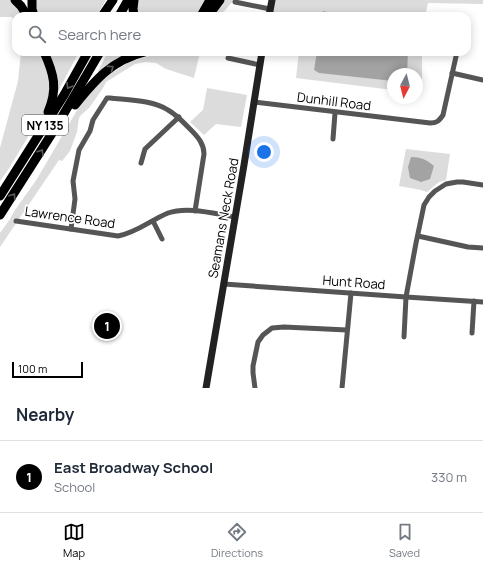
<!DOCTYPE html>
<style>
:root{--surface:#fff;--page:#f2f2f3;--text:#1f2937;--muted:#747a83;--line:#e0e1e3;--accent:#000}
body{margin:0;font-family:Manrope,sans-serif;background:var(--page);color:var(--text)}
.compass{position:absolute;left:387px;top:68px;width:36px;height:36px;border-radius:50%;background:var(--surface);box-shadow:0 2px 10px #0003;rotate:187deg}
.scale{position:absolute;left:12px;bottom:10px;width:71px;box-sizing:border-box;padding-left:4px;border:2px solid #000;border-top:0;font-size:11px;line-height:14px;white-space:nowrap;color:#000;-webkit-text-stroke:3px #fff;paint-order:stroke}
.you{position:absolute;left:264px;top:152px;width:14px;height:14px;margin:-10px;border:3px solid #fff;border-radius:50%;background:#1a73e8;box-shadow:0 0 0 6px #1a73e833}
.badge{display:grid;place-items:center;width:26px;height:26px;border-radius:50%;background:var(--accent);color:#fff;font-size:13px;font-weight:700}
.pin{position:absolute;translate:-50% -50%;border:2px solid #fff;box-shadow:0 1px 4px #0006}
.list{margin:0;padding:0;list-style:none}
h2{display:flex;justify-content:space-between;align-items:center;height:52px;margin:0;padding:0 16px;font-size:17px}
h2 small{font-size:13px;font-weight:400;color:var(--muted)}
.list li{display:grid;grid-template-columns:26px 1fr auto;gap:12px;align-items:center;box-sizing:border-box;height:72px;padding:0 16px;border-top:1px solid var(--line)}
.list b{display:block;font-size:15px;white-space:nowrap}
.list p{margin:0;font-size:13px;white-space:nowrap;color:var(--muted)}
.list em{font-size:13px;font-style:normal;color:var(--muted)}
.icon{flex:none;width:22px;height:22px;fill:none;stroke:currentColor;stroke-width:2;stroke-linecap:round;stroke-linejoin:round}
.map{position:relative;flex:none;width:483px;height:388px;overflow:hidden}
.search{position:absolute;background:var(--surface);box-shadow:0 2px 10px #0003;left:12px;right:12px;top:12px;height:44px;display:flex;align-items:center;gap:10px;box-sizing:border-box;padding:0 14px;border-radius:12px;color:var(--muted);font-size:15px}
.sheet{height:124px;background:var(--surface)}
nav{display:flex;justify-content:space-around;align-items:center;box-sizing:border-box;height:56px;border-top:1px solid var(--line);background:var(--surface);font-size:11px;color:var(--muted)}
nav a{display:grid;justify-items:center;gap:2px}
nav .on{color:var(--accent)}
.map>svg:first-child{display:block}
</style>
<div class="map">
<svg width="483" height="388" viewBox="0 0 483 388">
<rect width="100%" height="100%" fill="#fff"/>
<g fill="#dcdcdc">
<polygon points="0,0 12,0 25,16 16,16 16,25 12,17 0,17"/>
<polygon points="34,0 106,0 96,16 36,16"/>
<polygon points="137,0 208,0 198,16 137,16"/>
<polygon points="225,0 234,0 220,16 212,16 222,5"/>
<polygon points="273,0 483,0 483,4 428,3 425,16 281,16 271,15"/>
<polygon points="21,52 41,52 51,79 48,109 43,116 37,122 8,170 0,181 0,148 18,81"/>
<polygon points="46,52 79,52 55,97"/>
<polygon points="108,52 140,52 98,73 98,71"/>
<polygon points="164,52 200,52 194,78 166,69 156,63 146,62 135,64 106,82 103,88 89,108 81,115 79,118 77,132 70,151 62,161 59,160 0,247 0,233 10,219 15,210 37,179 80,105 103,79 129,62"/>
<polygon points="299,52 422,52 422,78 419,94 417,93 417,74 393,74 393,90 296,78"/>
<polygon points="207,88 247,95 241,127 216,124 204,135 190,122 203,110"/>
<polygon points="406,149 450,154 446,180 439,182 427,192 421,190 399,186"/>
</g>
<g fill="#a3a3a3">
<polygon points="323,11 335,14 392,15 395,16 323,16"/>
<polygon points="317,52 408,52 407,74 393,74 393,81 319,73 314,70"/>
<path d="M411,157c10,0 16,3 23,9l-4,13 -9,3 -11,-4 -2,-11z"/>
</g>
<g fill="none" stroke-linecap="round" stroke-linejoin="round">
<g stroke="#555" stroke-width="5">
<polyline points="235,2 270,9"/>
<polyline points="228,58 260,65"/>
<polyline points="452,73 483,80"/>
<path d="M254,102l176,21c7,0 9,-2 13,-8l14,-63"/>
<polyline points="333,139 335,113"/>
<polyline points="141,163 145,149 179,117"/>
<path d="M16,221l102,15c18,-3 33,-16 50,-23 20,-7 47,1 67,4"/>
<polyline points="153,221 162,239"/>
<path d="M71,229l4,-30 -2,-18 6,-31 11,-19 3,-11 14,-22h3c18,2 43,2 58,12 9,5 16,13 23,20 7,7 13,14 13,24l-9,57"/>
<polyline points="418,236 468,247 483,248"/>
<polyline points="224,284 406,297 483,302"/>
<polyline points="472,333 474,301"/>
<polyline points="404,337 406,297 416,243 424,205 429,197 435,191 446,184 457,182 463,182 483,185"/>
<polyline points="255,388 253,373 253,366 258,342 263,335 272,328 284,327 347,330"/>
<polyline points="342,388 351,293"/>
</g>
<g stroke="#222" stroke-width="7">
<polyline points="269,16 272,0"/>
<polyline points="206,388 244,165 262,52"/>
</g>
<g stroke="#000" stroke-width="9">
<polyline points="15,0 21,6 27,16"/>
<polyline points="32,0 32,9 34,16"/>
<polyline points="102,16 113,0"/>
<polyline points="119,16 128,0"/>
<polyline points="134,16 133,9 134,0"/>
<polyline points="201,16 210,0"/>
<polyline points="208,16 220,0"/>
<path d="M44,52c10,22 14,37 4,60"/>
<path d="M75,105c20,-25 37,-45 70,-53"/>
<polyline points="0,196 64,95 88,52"/>
<polyline points="0,215 56,127 100,52"/>
</g>
</g>
<defs><path id="oneway-chevron" d="M-2-3.5L2.5 0L-2 3.5" fill="none" stroke-width="1.6" stroke-linecap="round" stroke-linejoin="round"/></defs>
<g stroke="#595959">
<use href="#oneway-chevron" transform="translate(111 68) rotate(-37)"/>
<use href="#oneway-chevron" transform="translate(69 86) rotate(120)"/>
<use href="#oneway-chevron" transform="translate(41 152) rotate(-58)"/>
<use href="#oneway-chevron" transform="translate(13 196) rotate(-57)"/>
</g>
<g text-anchor="middle" dominant-baseline="central" stroke-width="3.5" stroke-linejoin="round" paint-order="stroke">
<rect fill="#fff" stroke="#4c4c4c" stroke-width="1" x="22" y="115" width="46" height="20" rx="3"/>
<g font-size="12" font-weight="bold" fill="#000">
<text x="45" y="125">NY 135</text>
</g>
<g font-size="13" fill="#000" stroke="#fff">
<text transform="translate(334 101) rotate(7)">Dunhill Road</text>
<text transform="translate(70 217) rotate(8)">Lawrence Road</text>
<text transform="translate(223 218) rotate(-80)">Seamans Neck Road</text>
<text transform="translate(354 282) rotate(4)">Hunt Road</text>
</g>
</g>
</svg>
<svg class="compass" viewBox="-18 -18 36 36"><path d="M0-13l5 13h-10z" fill="#e53935"/><path d="M0 13l5-13h-10z" fill="#747a83"/></svg>
<div class="scale">100 m</div>
<div class="you"></div>
<div class="pin badge" style="left:107px;top:326px">1</div>
<div class="search"><svg class="icon" aria-label="search" viewBox="0 0 24 24"><circle cx="10" cy="10" r="6"/><path d="M15 15l6 6"/></svg>Search here</div>
</div>
<section class="sheet">
<h2>Nearby<small></small></h2>
<ul class="list">
<li><span class="badge">1</span><div><b>East Broadway School</b><p>School</p></div><em>330 m</em></li>
</ul>
</section>
<nav>
<a class="on"><svg class="icon" aria-label="map" viewBox="0 0 24 24"><path d="M3 6l6-2 6 2 6-2v14l-6 2-6-2-6 2zM9 4v14M15 6v14"/></svg>Map</a>
<a><svg class="icon" aria-label="directions" viewBox="0 0 24 24"><path d="M12 3l9 9-9 9-9-9zM9 14v-3h6M13 9l2 2-2 2"/></svg>Directions</a>
<a><svg class="icon" aria-label="saved" viewBox="0 0 24 24"><path d="M7 4h10v16l-5-4-5 4z"/></svg>Saved</a>
</nav>
